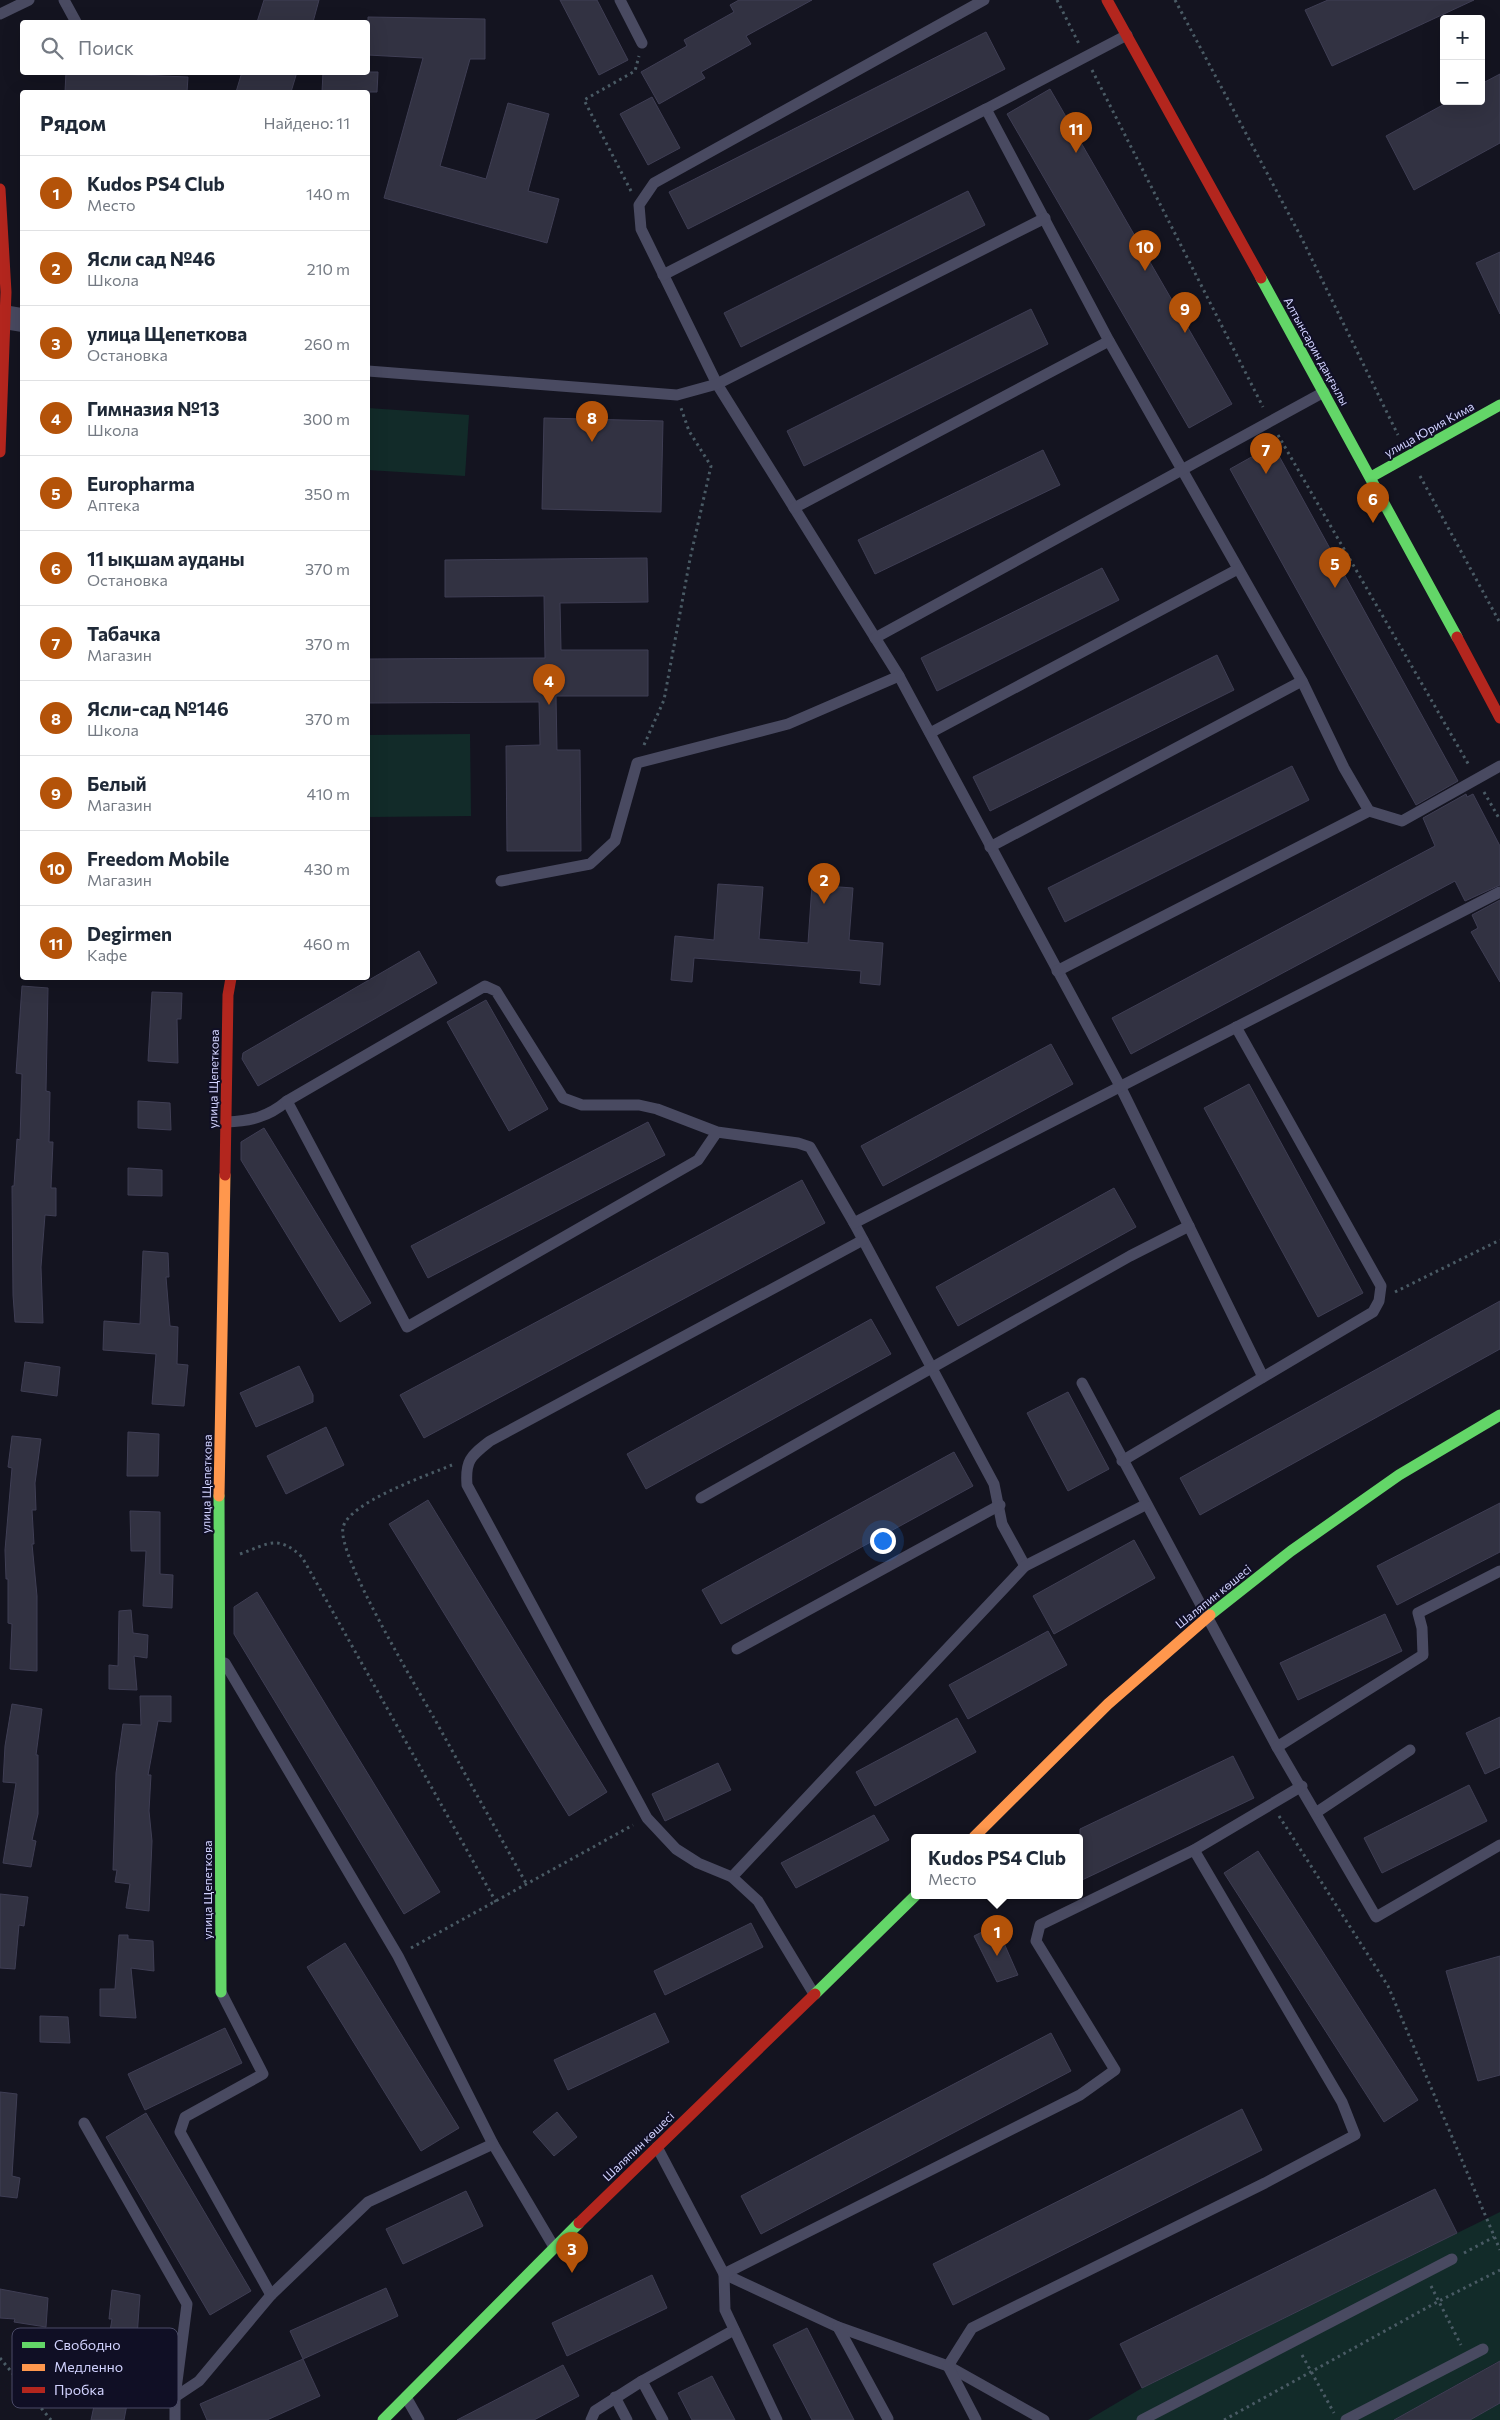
<!DOCTYPE html>
<html lang="ru">
<meta charset="utf-8">
<style>
:root{--surface:#fff;--page:#f2f2f3;--text:#1f2937;--muted:#747a83;--line:#e0e1e3;--accent:#b45309}
body{margin:0;font-family:Commissioner,sans-serif;background:var(--page);color:var(--text)}
.controls{position:absolute;right:15px;top:15px;display:grid;overflow:hidden;border-radius:5px;box-shadow:0 5px 20px #0002}
.controls button{width:45px;height:45px;display:grid;place-items:center;padding:0;border:0;border-bottom:1px solid var(--line);background:var(--surface);color:var(--text);font:25px sans-serif}
.you{position:absolute;left:882px;top:1540px;width:18px;height:18px;margin:-12px;border:4px solid #fff;border-radius:50%;background:#1a73e8;box-shadow:0 0 0 8px #1a73e833}
.badge{display:grid;place-items:center;width:32px;height:32px;border-radius:50%;background:var(--accent);color:#fff;font-size:16px;font-weight:700}
.pin{position:absolute;translate:-50% -41px;filter:drop-shadow(0 1px 2px #0008)}
.pin::after{content:'';position:absolute;top:26px;width:18px;height:15px;background:inherit;clip-path:polygon(0 0,100% 0,50% 100%)}
.popup{position:absolute;left:911px;top:1834px;width:172px;height:65px;box-sizing:border-box;display:grid;place-content:center;border-radius:5px;background:var(--surface);filter:drop-shadow(0 1px 4px #0005);font-size:16px;white-space:nowrap;color:var(--muted)}
.popup b{font-size:19px;color:var(--text)}
.popup::after{content:'';position:absolute;left:50%;top:100%;margin-left:-10px;border:10px solid transparent;border-top-color:var(--surface)}
.list{margin:0;padding:0;list-style:none}
h2{display:flex;justify-content:space-between;align-items:center;height:65px;margin:0;padding:0 20px;font-size:21px}
h2 small{font-size:16px;font-weight:400;color:var(--muted)}
.list li{display:grid;grid-template-columns:32px 1fr auto;gap:15px;align-items:center;box-sizing:border-box;height:75px;padding:0 20px;border-top:1px solid var(--line)}
.list b{display:block;font-size:19px;white-space:nowrap}
.list p{margin:0;font-size:16px;white-space:nowrap;color:var(--muted)}
.list em{font-size:16px;font-style:normal;color:var(--muted)}
.icon{flex:none;width:28px;height:28px;fill:none;stroke:currentColor;stroke-width:2;stroke-linecap:round;stroke-linejoin:round}
.map{position:relative;flex:none;width:1500px;height:2420px;overflow:hidden}
.search{position:absolute;background:var(--surface);box-shadow:0 5px 20px #0002;left:20px;top:20px;width:350px;height:55px;display:flex;align-items:center;gap:12px;box-sizing:border-box;padding:0 18px;border-radius:5px;color:var(--muted);font-size:19px}
.panel{position:absolute;background:var(--surface);box-shadow:0 5px 20px #0002;left:20px;top:90px;width:350px;height:890px;border-radius:5px}
.map>svg:first-child{display:block}
</style>
<div class="map">
<svg width="1500" height="2420" viewBox="0 0 1500 2420">
<rect width="100%" height="100%" fill="#141420"/>
<g fill="#122b29">
<polygon points="368,408 469,415 465,476 368,470"/>
<polygon points="470,734 471,816 368,817 368,735"/>
<polygon points="1500,2212 1500,2366 1497,2362 1394,2420 1088,2420 1142,2388"/>
<polygon points="1500,2403 1500,2420 1470,2420"/>
</g>
<g fill="#323242" stroke="#3f3e54">
<polygon points="264,0 319,0 313,22 257,22"/>
<polygon points="560,0 597,0 628,60 599,75"/>
<polygon points="739,0 812,0 746,36 751,44 701,72 705,78 659,104 641,72 687,46 684,40 734,12 730,5"/>
<polygon points="1328,0 1474,0 1332,66 1305,10"/>
<polygon points="368,17 485,19 485,59 470,59 440,166 486,179 508,103 549,114 528,191 559,199 547,243 384,198 423,58 368,55"/>
<polygon points="986,32 1005,69 688,229 669,192"/>
<polygon points="66,72 188,77 187,92 65,92"/>
<polygon points="242,72 297,72 291,92 236,92"/>
<polygon points="323,72 378,72 377,92 322,92"/>
<polygon points="1500,74 1500,143 1414,190 1386,136 1450,101 1481,101 1481,84"/>
<polygon points="1050,89 1232,404 1189,428 1007,114"/>
<polygon points="652,97 680,148 648,165 620,114"/>
<polygon points="968,191 985,225 741,347 724,313"/>
<polygon points="1500,252 1500,314 1476,263"/>
<polygon points="1031,309 1048,344 804,466 787,431"/>
<polygon points="544,418 663,421 661,512 542,509"/>
<polygon points="1273,445 1458,781 1416,805 1230,469"/>
<polygon points="1043,450 1060,485 875,574 858,540"/>
<polygon points="647,558 648,602 560,603 561,650 648,650 648,696 556,696 557,750 580,750 581,851 507,851 506,746 540,745 539,702 368,703 368,659 545,658 544,596 445,597 445,560"/>
<polygon points="1102,568 1119,600 937,691 921,658"/>
<polygon points="1217,655 1234,690 990,811 973,777"/>
<polygon points="1292,766 1309,800 1065,922 1048,888"/>
<polygon points="1466,794 1467,797 1473,794 1500,846 1500,885 1465,901 1455,881 1131,1054 1112,1018 1435,846 1423,818"/>
<polygon points="718,884 763,887 759,939 808,943 812,885 853,888 849,940 883,943 880,985 860,983 861,971 694,958 692,982 671,980 675,936 714,940"/>
<polygon points="1500,900 1500,982 1471,932 1478,928 1472,915"/>
<polygon points="419,951 437,983 258,1086 242,1059 243,1053"/>
<polygon points="22,986 48,988 46,1091 50,1092 49,1142 53,1142 51,1188 56,1188 56,1216 45,1215 41,1267 43,1323 15,1322 13,1295 12,1186 14,1186 17,1139 20,1140 22,1074 16,1073"/>
<polygon points="152,992 182,993 181,1019 177,1019 178,1063 148,1061"/>
<polygon points="486,1000 548,1109 509,1131 447,1022"/>
<polygon points="1051,1044 1073,1084 883,1186 861,1146"/>
<polygon points="1249,1084 1363,1293 1318,1317 1204,1108"/>
<polygon points="138,1101 170,1103 171,1130 138,1128"/>
<polygon points="648,1122 665,1155 428,1278 411,1246"/>
<polygon points="264,1128 371,1303 340,1322 241,1160 241,1142"/>
<polygon points="128,1168 162,1170 162,1196 128,1195"/>
<polygon points="802,1180 825,1223 424,1438 400,1395"/>
<polygon points="1114,1188 1136,1227 958,1326 936,1287"/>
<polygon points="143,1251 168,1253 169,1277 166,1277 170,1326 178,1327 177,1364 188,1365 184,1406 152,1404 156,1354 103,1350 104,1321 140,1324"/>
<polygon points="1500,1301 1500,1349 1200,1515 1180,1478"/>
<polygon points="871,1319 891,1354 646,1489 627,1454"/>
<polygon points="25,1362 60,1367 57,1396 21,1391"/>
<polygon points="299,1366 313,1395 313,1402 256,1427 240,1393"/>
<polygon points="1068,1392 1109,1469 1068,1491 1027,1413"/>
<polygon points="326,1427 344,1465 286,1494 267,1456"/>
<polygon points="128,1432 159,1434 158,1476 127,1476"/>
<polygon points="12,1436 41,1439 35,1483 36,1510 32,1510 34,1544 32,1544 37,1596 37,1671 10,1669 12,1624 8,1623 8,1579 6,1579 5,1550 12,1468 8,1467"/>
<polygon points="954,1452 973,1486 721,1624 702,1590"/>
<polygon points="428,1500 607,1792 569,1816 389,1524"/>
<polygon points="1500,1503 1500,1552 1397,1605 1377,1566"/>
<polygon points="130,1511 160,1512 160,1574 173,1575 172,1608 143,1606 146,1551 131,1551"/>
<polygon points="1134,1540 1155,1578 1054,1634 1033,1596"/>
<polygon points="257,1592 440,1892 404,1914 234,1634 234,1607"/>
<polygon points="131,1610 133,1633 148,1635 147,1658 134,1656 137,1690 109,1689 109,1665 118,1666 119,1611"/>
<polygon points="1385,1614 1402,1651 1298,1700 1280,1663"/>
<polygon points="1048,1631 1067,1665 968,1719 949,1685"/>
<polygon points="140,1696 171,1696 171,1722 158,1721 148,1775 151,1775 149,1811 152,1841 149,1911 126,1908 130,1884 115,1882 117,1870 113,1870 116,1773 123,1724 141,1725"/>
<polygon points="12,1704 42,1709 36,1755 38,1755 38,1814 32,1840 36,1841 31,1867 3,1863 16,1783 3,1782 5,1746"/>
<polygon points="1500,1717 1500,1767 1485,1774 1466,1733"/>
<polygon points="957,1718 976,1752 875,1806 856,1772"/>
<polygon points="1233,1756 1254,1798 1080,1881 1080,1829"/>
<polygon points="718,1763 731,1790 665,1821 652,1794"/>
<polygon points="1469,1785 1487,1821 1382,1873 1364,1838"/>
<polygon points="874,1815 889,1840 796,1888 781,1863"/>
<polygon points="1258,1851 1418,2100 1384,2122 1224,1873"/>
<polygon points="0,1894 28,1897 24,1926 19,1925 15,1969 0,1968"/>
<polygon points="751,1923 763,1947 665,1995 654,1971"/>
<polygon points="996,1925 1018,1975 997,1982 974,1936"/>
<polygon points="119,1935 128,1935 128,1939 153,1941 154,1971 131,1968 136,2018 100,2016 100,1989 115,1989"/>
<polygon points="345,1943 459,2128 421,2151 307,1967"/>
<polygon points="1500,1956 1500,2075 1478,2081 1446,1971"/>
<polygon points="655,2013 669,2042 568,2090 554,2060"/>
<polygon points="40,2016 68,2017 70,2043 40,2042"/>
<polygon points="225,2028 242,2063 145,2110 128,2074"/>
<polygon points="1051,2033 1071,2071 761,2234 741,2196"/>
<polygon points="0,2092 17,2094 12,2176 20,2178 17,2198 0,2196"/>
<polygon points="1242,2109 1262,2150 953,2305 933,2264"/>
<polygon points="557,2112 577,2137 554,2156 533,2132"/>
<polygon points="146,2113 251,2291 210,2315 106,2137"/>
<polygon points="1435,2189 1457,2233 1142,2388 1120,2344"/>
<polygon points="466,2191 483,2226 403,2264 386,2229"/>
<polygon points="652,2275 667,2308 567,2356 552,2323"/>
<polygon points="386,2288 398,2316 303,2359 290,2331"/>
<polygon points="0,2289 48,2298 46,2327 14,2322 15,2319 0,2318"/>
<polygon points="112,2290 140,2295 135,2365 105,2361 112,2319 109,2319"/>
<polygon points="807,2328 854,2420 812,2420 773,2345"/>
<polygon points="303,2359 320,2396 267,2420 207,2420 200,2404"/>
<polygon points="1500,2361 1500,2403 1470,2420 1394,2420"/>
<polygon points="563,2365 579,2396 534,2420 457,2420"/>
<polygon points="712,2376 735,2420 692,2420 678,2393"/>
<polygon points="97,2392 128,2399 124,2420 91,2420"/>
</g>
<g fill="none" stroke-linecap="round" stroke-linejoin="round">
<g stroke="#4a5b65" stroke-width="3" stroke-dasharray="2.5 4" stroke-linecap="butt">
<polyline points="1057,0 1079,44"/>
<polyline points="1175,0 1301,237 1398,435"/>
<polyline points="1092,70 1263,407"/>
<polyline points="631,191 584,100 635,71 639,56"/>
<polyline points="1278,435 1470,767"/>
<polyline points="1420,476 1500,623"/>
<polyline points="644,745 664,700 690,559 711,466 689,431 681,408"/>
<polyline points="1484,792 1500,820"/>
<polyline points="1395,1292 1500,1240"/>
<path d="M452,1465c-24,10 -105,38 -109,63 -6,27 74,160 91,190 31,56 62,111 93,167"/>
<path d="M240,1554c28,-10 38,-20 62,3l194,345"/>
<polyline points="1279,1816 1388,1986 1500,2250"/>
<polyline points="411,1948 633,1825"/>
<polyline points="1464,2253 1494,2237"/>
<polyline points="1431,2286 1461,2345"/>
<polyline points="1302,2355 1334,2413"/>
<polyline points="0,2358 51,2420"/>
<polyline points="1224,2420 1439,2301 1500,2270"/>
</g>
<g stroke="#494a61" stroke-width="11">
<polyline points="64,0 76,22"/>
<polyline points="620,0 642,43"/>
<polyline points="984,0 654,183 639,205 641,229 717,384 899,676 1120,1086 1263,1377"/>
<polyline points="0,14 29,0"/>
<polyline points="1127,35 986,109 1109,341 1302,681 1344,768 1369,811 1402,821 1500,766"/>
<polyline points="663,275 986,109"/>
<polyline points="368,371 677,395 717,384 1045,218"/>
<polyline points="794,508 1109,341"/>
<polyline points="875,638 1324,392"/>
<polyline points="930,733 1238,569"/>
<polyline points="990,847 1302,681"/>
<polyline points="501,881 590,864 615,841 637,763 788,724 899,676"/>
<polyline points="1057,971 1369,811"/>
<path d="M226,1122c25,-1 42,-5 61,-21"/>
<polyline points="717,1132 698,1160 407,1327 287,1101 485,986 496,991 563,1098 582,1105 639,1105 657,1109 717,1132 798,1143 810,1147 854,1223 994,1484 1002,1524 1025,1566"/>
<polyline points="854,1223 1500,892"/>
<polyline points="1082,1383 1277,1747 1376,1917 1500,1845"/>
<polyline points="1122,1461 1373,1312 1379,1301 1381,1286 1236,1027"/>
<polyline points="701,1498 1130,1256 1189,1226"/>
<polyline points="737,1649 1000,1505"/>
<polyline points="225,1663 398,1956 493,2144 554,2247"/>
<polyline points="1277,1747 1423,1655 1422,1628 1418,1613 1500,1571"/>
<polyline points="1317,1812 1410,1750"/>
<polyline points="1194,1850 1302,1786"/>
<polyline points="732,1877 1025,1566 1145,1505"/>
<polyline points="221,1992 263,2074 185,2117 180,2132 271,2295"/>
<path d="M814,1994l-56,-93 -26,-24 -34,-14 -22,-14 -29,-31 -180,-333c-2,-25 4,-29 23,-44l373,-201"/>
<polyline points="84,2123 187,2304 175,2397 175,2420"/>
<polyline points="657,2147 724,2274 838,2327 948,2366 1044,2420"/>
<polyline points="838,2327 888,2419"/>
<polyline points="175,2397 199,2381 271,2295 368,2202 493,2144"/>
<polyline points="406,2397 419,2420"/>
<polyline points="615,2397 627,2420"/>
<polyline points="591,2420 595,2411 642,2381"/>
<polyline points="663,2420 642,2381 734,2330"/>
<polyline points="777,2420 725,2310 724,2274 1080,2095 1115,2070 1036,1941 1040,1925 1194,1850 1342,2102 1355,2135 1265,2183 972,2328 948,2366 976,2420"/>
<polyline points="1142,2420 1452,2259"/>
<polyline points="1346,2420 1483,2349"/>
</g>
<polyline stroke="#494a61" stroke-width="24" points="4,317 22,320"/>
<g stroke="#63d668" stroke-width="11">
<polyline points="1261,278 1457,637"/>
<polyline points="1371,477 1500,405"/>
<polyline points="219,1496 221,1992"/>
<polyline points="1210,1615 1291,1551 1399,1475 1500,1415"/>
<polyline points="815,1994 916,1895"/>
<polyline points="383,2420 579,2223"/>
</g>
<g stroke="#ff974d" stroke-width="11">
<polyline points="219,1496 225,1175"/>
<polyline points="974,1837 1108,1704 1210,1615"/>
</g>
<g stroke="#b3261e" stroke-width="11">
<polyline points="1107,0 1261,278"/>
<polyline points="0,189 6,292 0,452"/>
<polyline points="1457,637 1500,718"/>
<polyline points="225,1175 228,995 231,978"/>
<polyline points="579,2223 815,1994"/>
</g>
</g>
<g text-anchor="middle" dominant-baseline="central" stroke-width="4" stroke-linejoin="round" paint-order="stroke">
<g font-size="12" fill="#d2d3ff" stroke="#100f25">
<text transform="translate(1317 351) rotate(61)">Алтынсарин даңғылы</text>
<text transform="translate(1429 429) rotate(-29)">улица Юрия Кима</text>
<text transform="translate(213 1079) rotate(-89)">улица Щепеткова</text>
<text transform="translate(206 1484) rotate(-89)">улица Щепеткова</text>
<text transform="translate(1213 1596) rotate(-39)">Шаляпин көшесі</text>
<text transform="translate(207 1890) rotate(-90)">улица Щепеткова</text>
<text transform="translate(638 2146) rotate(-44)">Шаляпин көшесі</text>
</g>
</g>
<rect x="12" y="2328" width="166" height="80" rx="8" fill="#100f25" stroke="#4a4a66" stroke-width="1"/>
<rect x="22" y="2342" width="23" height="6" fill="#63d668"/>
<rect x="22" y="2364" width="23" height="7" fill="#ff974d"/>
<rect x="22" y="2387" width="23" height="6" fill="#b3261e"/>
<g font-size="14" fill="#d2d3ff">
<text x="54" y="2350">Свободно</text>
<text x="54" y="2372">Медленно</text>
<text x="54" y="2395">Пробка</text>
</g>
</svg>
<div class="controls">
<button>+</button>
<button>−</button>
</div>
<div class="you"></div>
<div class="pin badge" style="left:997px;top:1956px">1</div>
<div class="popup"><b>Kudos PS4 Club</b>Место</div>
<div class="pin badge" style="left:824px;top:904px">2</div>
<div class="pin badge" style="left:572px;top:2273px">3</div>
<div class="pin badge" style="left:549px;top:705px">4</div>
<div class="pin badge" style="left:1335px;top:588px">5</div>
<div class="pin badge" style="left:1373px;top:523px">6</div>
<div class="pin badge" style="left:1266px;top:474px">7</div>
<div class="pin badge" style="left:592px;top:442px">8</div>
<div class="pin badge" style="left:1185px;top:333px">9</div>
<div class="pin badge" style="left:1145px;top:271px">10</div>
<div class="pin badge" style="left:1076px;top:153px">11</div>
<div class="search"><svg class="icon" aria-label="search" viewBox="0 0 24 24"><circle cx="10" cy="10" r="6"/><path d="M15 15l6 6"/></svg>Поиск</div>
<section class="panel">
<h2>Рядом<small>Найдено: 11</small></h2>
<ul class="list">
<li><span class="badge">1</span><div><b>Kudos PS4 Club</b><p>Место</p></div><em>140 m</em></li>
<li><span class="badge">2</span><div><b>Ясли сад №46</b><p>Школа</p></div><em>210 m</em></li>
<li><span class="badge">3</span><div><b>улица Щепеткова</b><p>Остановка</p></div><em>260 m</em></li>
<li><span class="badge">4</span><div><b>Гимназия №13</b><p>Школа</p></div><em>300 m</em></li>
<li><span class="badge">5</span><div><b>Europharma</b><p>Аптека</p></div><em>350 m</em></li>
<li><span class="badge">6</span><div><b>11 ықшам ауданы</b><p>Остановка</p></div><em>370 m</em></li>
<li><span class="badge">7</span><div><b>Табачка</b><p>Магазин</p></div><em>370 m</em></li>
<li><span class="badge">8</span><div><b>Ясли-сад №146</b><p>Школа</p></div><em>370 m</em></li>
<li><span class="badge">9</span><div><b>Белый</b><p>Магазин</p></div><em>410 m</em></li>
<li><span class="badge">10</span><div><b>Freedom Mobile</b><p>Магазин</p></div><em>430 m</em></li>
<li><span class="badge">11</span><div><b>Degirmen</b><p>Кафе</p></div><em>460 m</em></li>
</ul>
</section>
</div>
